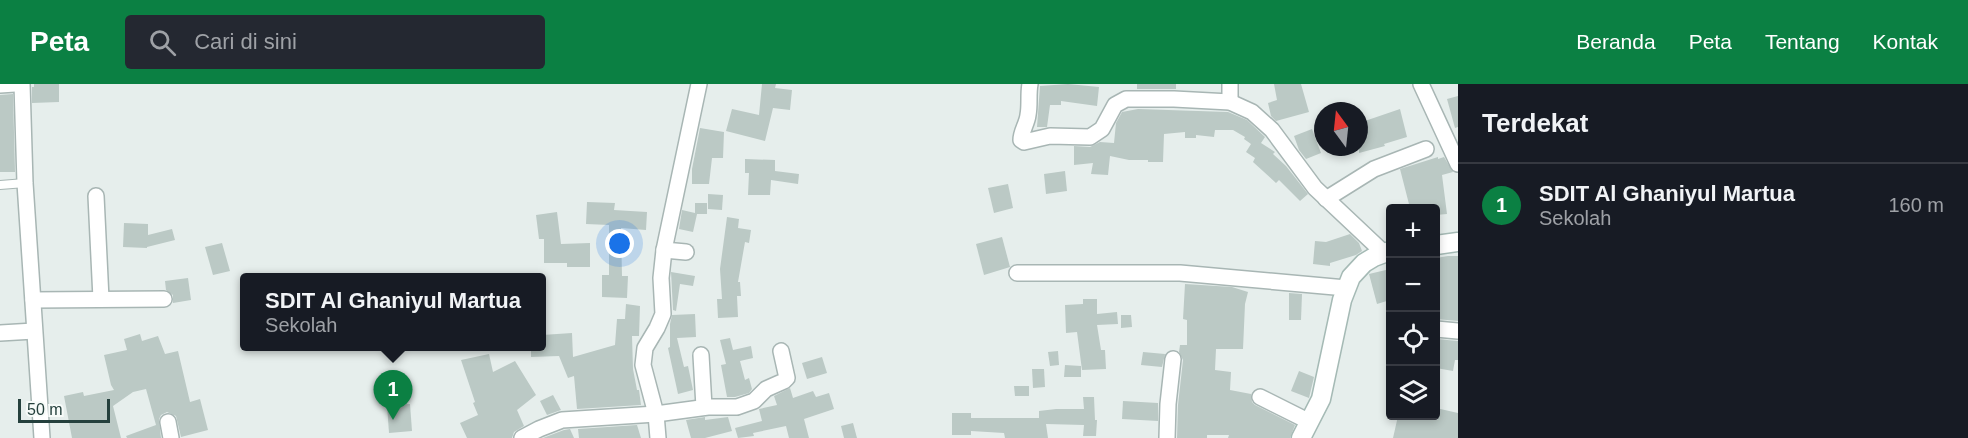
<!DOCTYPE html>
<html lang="id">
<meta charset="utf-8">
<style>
:root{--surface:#171b24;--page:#242831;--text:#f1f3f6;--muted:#9ea1a6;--line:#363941;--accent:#0b8043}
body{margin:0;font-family:Helvetica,sans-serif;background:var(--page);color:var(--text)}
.controls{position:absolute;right:18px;bottom:18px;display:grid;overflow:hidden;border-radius:6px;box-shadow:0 3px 9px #0003}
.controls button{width:54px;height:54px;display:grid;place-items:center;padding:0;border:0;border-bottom:2px solid var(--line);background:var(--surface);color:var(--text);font:30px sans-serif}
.compass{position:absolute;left:1314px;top:18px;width:54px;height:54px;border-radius:50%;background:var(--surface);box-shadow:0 3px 9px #0003;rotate:345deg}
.scale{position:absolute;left:18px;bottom:15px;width:92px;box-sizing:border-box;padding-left:6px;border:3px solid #25403d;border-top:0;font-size:16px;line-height:21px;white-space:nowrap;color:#25403d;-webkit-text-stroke:4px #f7fbf9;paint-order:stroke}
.you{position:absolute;left:620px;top:160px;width:21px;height:21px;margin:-15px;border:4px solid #fff;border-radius:50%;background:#1a73e8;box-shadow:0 0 0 9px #1a73e833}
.badge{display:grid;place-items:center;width:39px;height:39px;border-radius:50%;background:var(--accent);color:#fff;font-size:20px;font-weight:700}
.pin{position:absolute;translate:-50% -50px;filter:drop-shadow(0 2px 3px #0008)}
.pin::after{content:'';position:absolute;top:32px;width:21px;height:18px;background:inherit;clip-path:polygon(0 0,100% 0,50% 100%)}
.popup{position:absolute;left:240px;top:189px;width:306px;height:78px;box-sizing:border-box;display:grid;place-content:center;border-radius:6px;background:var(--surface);filter:drop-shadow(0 2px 4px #0005);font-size:20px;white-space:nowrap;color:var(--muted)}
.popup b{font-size:22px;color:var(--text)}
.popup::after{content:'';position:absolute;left:50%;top:100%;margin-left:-12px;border:12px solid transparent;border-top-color:var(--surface)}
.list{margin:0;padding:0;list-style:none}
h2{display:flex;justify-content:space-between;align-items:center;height:78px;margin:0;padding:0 24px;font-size:26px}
h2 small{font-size:20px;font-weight:400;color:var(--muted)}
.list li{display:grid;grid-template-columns:39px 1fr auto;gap:18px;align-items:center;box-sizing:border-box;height:84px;padding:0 24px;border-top:2px solid var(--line)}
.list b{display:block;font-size:22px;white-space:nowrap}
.list p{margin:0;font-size:20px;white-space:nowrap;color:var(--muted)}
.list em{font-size:20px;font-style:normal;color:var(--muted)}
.icon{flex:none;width:33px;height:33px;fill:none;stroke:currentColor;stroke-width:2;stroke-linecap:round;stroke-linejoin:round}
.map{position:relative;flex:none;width:1458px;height:354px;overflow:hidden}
header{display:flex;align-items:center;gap:36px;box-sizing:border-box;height:84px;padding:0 30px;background:var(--accent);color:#fff}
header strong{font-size:28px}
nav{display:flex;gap:33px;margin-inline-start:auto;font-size:21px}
.search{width:420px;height:54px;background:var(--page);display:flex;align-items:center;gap:15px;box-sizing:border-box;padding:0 21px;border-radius:6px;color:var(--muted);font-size:22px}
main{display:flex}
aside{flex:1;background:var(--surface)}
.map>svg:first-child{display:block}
</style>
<header>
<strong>Peta</strong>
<div class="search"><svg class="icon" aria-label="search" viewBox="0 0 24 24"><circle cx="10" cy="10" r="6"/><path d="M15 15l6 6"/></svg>Cari di sini</div>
<nav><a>Beranda</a><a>Peta</a><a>Tentang</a><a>Kontak</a></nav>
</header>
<main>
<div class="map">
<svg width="1458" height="354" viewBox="0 0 1458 354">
<rect width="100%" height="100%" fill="#e6eeec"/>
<g fill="#bbc9c5">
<polygon points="34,0 59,0 59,18 32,19 32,3 34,3"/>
<polygon points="762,0 776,0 775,4 792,6 790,26 773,24 765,57 726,47 732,25 759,31"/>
<polygon points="1068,0 1099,3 1097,22 1061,17 1061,21 1050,21 1047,43 1037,43 1040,2"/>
<rect x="1137" y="0" width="39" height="5"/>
<polygon points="1274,0 1301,0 1309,28 1276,37 1271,32 1268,19 1277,16"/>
<polygon points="13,10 15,88 0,88 0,11"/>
<polygon points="1458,12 1458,43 1455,44 1447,15"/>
<polygon points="1138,25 1228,28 1247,36 1265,53 1261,59 1275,68 1273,70 1286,82 1308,110 1300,117 1279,96 1276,99 1253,78 1255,74 1246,68 1251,60 1244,55 1245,53 1233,46 1215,46 1214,53 1196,51 1196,54 1185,54 1185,48 1164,50 1163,78 1148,78 1148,76 1129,76 1110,72 1108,91 1091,90 1093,79 1074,81 1074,62 1090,63 1100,58 1114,59 1116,39 1122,28"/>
<polygon points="1400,25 1407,53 1384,60 1385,62 1359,69 1359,39"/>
<polygon points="700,44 724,48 723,74 712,74 709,100 692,100 692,85"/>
<polygon points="1312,45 1321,69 1306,75 1299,66 1294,52"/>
<polygon points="1438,73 1438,75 1444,73 1453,88 1442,91 1447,130 1436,131 1436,124 1410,124 1400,85"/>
<polygon points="745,75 775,76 775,87 799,90 798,100 771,96 770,111 748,111 749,89 745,89"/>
<polygon points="1065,87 1067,107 1046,110 1044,90"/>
<polygon points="1008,100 1013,124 994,129 988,104"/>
<polygon points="708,110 723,111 722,126 708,125"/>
<polygon points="587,118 615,119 614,126 647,128 646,146 621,144 622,192 628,192 627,214 602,213 602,191 609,191 609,141 586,140"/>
<polygon points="695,119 707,119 707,130 697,130 693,148 679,145 682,126 695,129"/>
<polygon points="557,128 561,160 590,159 590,183 567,183 567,179 544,179 544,155 539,155 536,131"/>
<polygon points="727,133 739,135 738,144 751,146 749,159 745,158 738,198 740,198 741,212 737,212 738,233 718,234 717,215 722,215 720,185"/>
<polygon points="124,139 148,140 148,151 172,145 175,156 147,163 147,164 123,163"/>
<polygon points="1350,150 1359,159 1362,167 1356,171 1330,179 1330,182 1313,180 1315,157 1326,158"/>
<polygon points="1002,153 1010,183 984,191 976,160"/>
<polygon points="222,159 230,187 213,191 205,163"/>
<polygon points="1448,172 1458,172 1458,237 1436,235 1436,174"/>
<polygon points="1390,185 1390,216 1377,220 1369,190"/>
<polygon points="671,188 695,192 693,202 680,200 676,227 673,226"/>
<polygon points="188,194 191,216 173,219 173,211 166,206 165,197"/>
<polygon points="1185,200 1232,203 1248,208 1245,220 1243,265 1216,265 1215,286 1231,288 1230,306 1251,310 1252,318 1255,321 1295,341 1290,354 1228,354 1229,351 1207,351 1207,354 1177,354 1178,321 1183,276 1179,268 1180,261 1187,261 1187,236 1183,235"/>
<polygon points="1289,209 1302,210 1301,236 1289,236"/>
<polygon points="1083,215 1097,215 1097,230 1117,228 1118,240 1097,241 1101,266 1105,266 1106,285 1082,286 1077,248 1066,249 1065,221 1083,220"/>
<polygon points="626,220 640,222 639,252 632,252 633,285 637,306 639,306 641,321 577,325 574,292 568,294 559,272 531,273 531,262 542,262 542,251 572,249 573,273 615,261 617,235 625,235"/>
<polygon points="695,230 696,253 677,254 684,283 688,282 693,306 678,310 668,264 670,263 670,240 672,231"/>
<polygon points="1121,231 1131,231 1132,243 1121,244"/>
<polygon points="140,250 142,257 158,252 165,270 178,267 190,318 200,315 208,346 181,353 176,332 167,328 161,331 159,335 161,354 127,354 126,352 156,341 146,305 133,308 113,322 121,354 72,354 64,312 83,308 84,312 114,306 111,301 104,271 127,266 124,255"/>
<polygon points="730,254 733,266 751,262 753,274 740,277 745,296 749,294 752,305 749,309 735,313 727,313 721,281 726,280 720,256"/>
<polygon points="1437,255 1458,257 1458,276 1455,276 1453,287 1436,284"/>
<polygon points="1058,267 1059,281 1050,282 1048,268"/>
<polygon points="1143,268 1165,270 1162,283 1141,281"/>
<polygon points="489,270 493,288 515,277 536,311 517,326 524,342 514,348 512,354 467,354 460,339 478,331 473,319 475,318 461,276"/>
<polygon points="822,273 827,289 807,295 802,279"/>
<polygon points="1065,281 1081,282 1081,293 1064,293"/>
<polygon points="1032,285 1044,285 1045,303 1033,304"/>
<polygon points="1299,287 1314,293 1309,314 1291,307"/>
<polygon points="1014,302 1029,302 1029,312 1015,312"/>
<polygon points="790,304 793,314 813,307 816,313 829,309 834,325 804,335 809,354 789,354 786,342 753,349 754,352 738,354 735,344 762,337 759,325 777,321 774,312"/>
<polygon points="553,311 561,326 547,331 540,317"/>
<polygon points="1083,313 1094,313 1095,336 1097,336 1096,352 1083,352 1084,341 1046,340 1048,354 1005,354 1004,349 971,347 971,351 952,351 952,329 971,329 971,334 1039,334 1039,327 1056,325 1084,325"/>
<polygon points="1123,317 1158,319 1158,337 1122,335"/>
<polygon points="410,320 412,347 389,349 387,321"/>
<polygon points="1436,324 1458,329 1458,354 1393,354 1398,332 1436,332"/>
<polygon points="705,333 705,336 728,333 732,347 705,354 691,354 686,336"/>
<polygon points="853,339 857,354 844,354 841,342"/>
<polygon points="637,341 641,354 579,354 578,345"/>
<polygon points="570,345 574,354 543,354 564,346"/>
</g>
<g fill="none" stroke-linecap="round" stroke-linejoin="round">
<g stroke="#a8b6b4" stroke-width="10">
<polyline id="lane" points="0,101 25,99"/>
</g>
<g stroke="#a8b6b4" stroke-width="18">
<g id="street">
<polyline points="22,0 25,99 42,354"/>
<path d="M1030,0c-2,10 0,21 -2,31 -1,9 -7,16 -7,25l3,2 26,-6 40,1 12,-8 13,-24 11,-6h48l56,3 22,10 20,18 43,58 69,65"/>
<polyline points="1230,0 1230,18"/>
<polyline points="1421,0 1458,80"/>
<polyline points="0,1 15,0"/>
<polyline points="96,112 101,215"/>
<polyline points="1326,115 1374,85 1426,65"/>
<polyline points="664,166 686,168"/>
<polyline points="1017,189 1180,189 1346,204"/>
<polyline points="33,216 164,215"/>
<polyline points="1436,245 1458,247"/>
<polyline points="0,249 34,247"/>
<polyline points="701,271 704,323"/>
<polyline points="1260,313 1310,338"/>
<polyline points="168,338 171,354"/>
<polyline points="522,354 539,345 562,336 656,330 708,323 737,323 754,317 766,305 784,297 787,294 781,267"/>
<polyline points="658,354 656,330 643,281 645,264 657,244 663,230 661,194 664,166 699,0"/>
<polyline points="1167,354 1168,320 1173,275"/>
</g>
</g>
<g stroke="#a5bab5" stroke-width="21">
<g id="secondary">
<polyline points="1436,161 1458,158"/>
<polyline points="1301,354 1321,315 1342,216 1351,193 1364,179 1374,173 1390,167"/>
</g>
</g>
<use href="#lane" stroke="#fff" stroke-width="8"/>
<use href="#street" stroke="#fff" stroke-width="15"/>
<use href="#secondary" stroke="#fff" stroke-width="18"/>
</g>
</svg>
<div class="controls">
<button>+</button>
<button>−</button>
<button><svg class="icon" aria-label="locate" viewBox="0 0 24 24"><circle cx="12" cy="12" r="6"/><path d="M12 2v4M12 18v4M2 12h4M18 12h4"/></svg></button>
<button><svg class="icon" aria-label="layers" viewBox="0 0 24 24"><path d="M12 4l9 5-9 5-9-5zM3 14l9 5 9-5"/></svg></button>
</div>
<svg class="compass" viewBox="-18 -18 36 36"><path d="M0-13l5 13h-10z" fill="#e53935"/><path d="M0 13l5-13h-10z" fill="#9ea1a6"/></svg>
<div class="scale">50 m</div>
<div class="you"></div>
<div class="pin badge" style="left:393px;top:336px">1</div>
<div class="popup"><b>SDIT Al Ghaniyul Martua</b>Sekolah</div>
</div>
<aside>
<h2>Terdekat<small></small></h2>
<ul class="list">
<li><span class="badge">1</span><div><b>SDIT Al Ghaniyul Martua</b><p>Sekolah</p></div><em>160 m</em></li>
</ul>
</aside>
</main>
